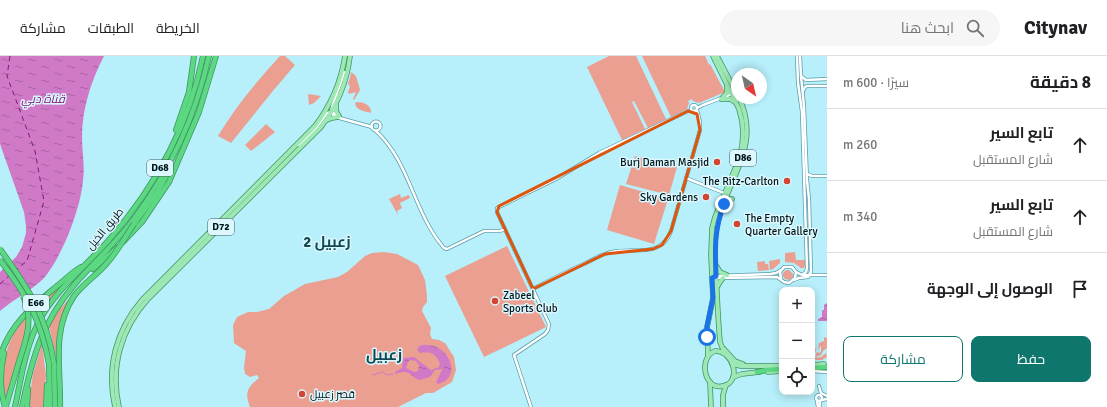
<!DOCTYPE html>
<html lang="ar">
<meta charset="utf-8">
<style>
:root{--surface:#fff;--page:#f6f6f6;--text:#202124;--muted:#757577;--line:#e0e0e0;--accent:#0f766e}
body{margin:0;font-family:Signika,Cairo,sans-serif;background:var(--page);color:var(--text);direction:rtl}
.controls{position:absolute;right:12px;bottom:12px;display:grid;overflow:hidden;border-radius:8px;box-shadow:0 2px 10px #0003}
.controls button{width:36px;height:36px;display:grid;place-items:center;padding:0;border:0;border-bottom:1px solid var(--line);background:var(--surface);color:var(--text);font:20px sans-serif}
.compass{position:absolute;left:731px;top:12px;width:36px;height:36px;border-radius:50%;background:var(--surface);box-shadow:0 2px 10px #0003;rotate:146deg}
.stop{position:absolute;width:12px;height:12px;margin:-9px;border:3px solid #1a73e8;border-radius:50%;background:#fff}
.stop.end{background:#1a73e8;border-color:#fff;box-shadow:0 1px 4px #0008}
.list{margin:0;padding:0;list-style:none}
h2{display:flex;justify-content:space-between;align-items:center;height:52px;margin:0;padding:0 16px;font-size:17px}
h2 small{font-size:13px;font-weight:400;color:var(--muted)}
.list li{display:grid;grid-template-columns:26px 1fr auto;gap:12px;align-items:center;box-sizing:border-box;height:72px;padding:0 16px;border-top:1px solid var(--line)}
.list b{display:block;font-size:15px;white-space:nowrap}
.list p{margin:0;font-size:13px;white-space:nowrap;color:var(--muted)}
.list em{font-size:13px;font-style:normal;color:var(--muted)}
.actions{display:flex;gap:8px;padding:12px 16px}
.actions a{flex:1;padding:9px 0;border:1px solid var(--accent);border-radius:8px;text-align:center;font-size:14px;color:var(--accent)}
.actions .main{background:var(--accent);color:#fff}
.icon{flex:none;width:22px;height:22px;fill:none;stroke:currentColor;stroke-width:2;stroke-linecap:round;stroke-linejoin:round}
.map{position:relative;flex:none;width:827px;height:351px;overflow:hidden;direction:ltr}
header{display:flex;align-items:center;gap:24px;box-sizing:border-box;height:56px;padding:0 20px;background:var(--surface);border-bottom:1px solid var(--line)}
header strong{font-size:19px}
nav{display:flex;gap:22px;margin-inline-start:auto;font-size:14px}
.search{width:280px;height:36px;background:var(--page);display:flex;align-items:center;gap:10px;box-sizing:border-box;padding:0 14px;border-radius:22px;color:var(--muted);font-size:15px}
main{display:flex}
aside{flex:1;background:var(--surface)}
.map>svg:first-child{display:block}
</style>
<header>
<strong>Citynav</strong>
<div class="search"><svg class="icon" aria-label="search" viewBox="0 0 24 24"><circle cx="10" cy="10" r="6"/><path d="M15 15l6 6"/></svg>ابحث هنا</div>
<nav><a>الخريطة</a><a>الطبقات</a><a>مشاركة</a></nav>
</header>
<main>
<aside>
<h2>8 دقيقة<small>سيرًا · 600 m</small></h2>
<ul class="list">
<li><svg class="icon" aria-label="ahead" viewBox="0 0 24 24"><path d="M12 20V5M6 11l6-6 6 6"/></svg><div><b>تابع السير</b><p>شارع المستقبل</p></div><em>260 m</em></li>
<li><svg class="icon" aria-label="ahead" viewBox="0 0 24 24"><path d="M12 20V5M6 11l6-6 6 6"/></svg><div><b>تابع السير</b><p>شارع المستقبل</p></div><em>340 m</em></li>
<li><svg class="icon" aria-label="arrive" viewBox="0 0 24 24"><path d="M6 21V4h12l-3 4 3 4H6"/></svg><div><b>الوصول إلى الوجهة</b></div></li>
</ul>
<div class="actions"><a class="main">حفظ</a><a>مشاركة</a></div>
</aside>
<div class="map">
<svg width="827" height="351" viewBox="0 0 827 351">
<defs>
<pattern id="water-ripples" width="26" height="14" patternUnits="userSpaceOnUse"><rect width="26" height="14" fill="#d07ac7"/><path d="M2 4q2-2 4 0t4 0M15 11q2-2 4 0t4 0" fill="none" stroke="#a663a1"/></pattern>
</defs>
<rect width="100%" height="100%" fill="#b7effb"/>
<g fill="#eb9f91">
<path d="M280,0h5l10,9 -23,27 -41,51 -13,-7c18,-30 39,-55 62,-80z"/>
<polygon points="609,0 636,0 666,63 648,72 634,45 632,46 645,73 622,84 587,11"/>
<polygon points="642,0 705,0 709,9 710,8 725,36 699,47 693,45 692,43 688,45 689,47 687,53 671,61"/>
<polygon points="351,16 356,20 360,34 354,44 353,43 356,36 349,38 348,36 350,31 348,27 350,22"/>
<polygon points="308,38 321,40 314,47 309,49"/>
<path d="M357,46c6,0 15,3 14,11 -6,-2 -15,-2 -16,-10z"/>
<polygon points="266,68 275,76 251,95 245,89"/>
<polygon points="635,100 677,111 669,139 626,128"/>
<polygon points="620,129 668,143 654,188 607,174"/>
<polygon points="400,138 401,142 409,139 410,142 400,147 402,152 397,155 398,159 389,143"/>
<polygon points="507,190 546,271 484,301 445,220"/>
<path d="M384,196l13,2 21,11 7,15 2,16v6l-4,5 -1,4 9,17 -1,6 2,5 7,1 6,3 9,14 2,13 -4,12 -19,11h-7l-28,14h-148c-6,-15 -2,-20 9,-29l-2,-3 -7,2 -5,-3 -1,-6 2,-17 -12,-8 -1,-18 4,-8 11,-5h9l12,-3 15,-13 21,-12 33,-7 9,-5 18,-16 7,-3z"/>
<polygon points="795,196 796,204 805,204 806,206 804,212 801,212 794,207 785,206 785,197"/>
<polygon points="780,203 780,207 773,213 770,214 769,205"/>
<polygon points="765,205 765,208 768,208 769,214 758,215 757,206"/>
<polygon points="786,214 789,214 793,218 793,221 789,224 785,223 783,220 783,217"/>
<polygon points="65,225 43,253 40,247"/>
<path d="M75,236c-16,21 -19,44 -18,70l-8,-36 11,-17z"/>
<path d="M28,259c1,24 -15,62 -23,85 -5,-35 -1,-58 23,-85z"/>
<polygon points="824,281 827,282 827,292 823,295 821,299 815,301 817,296 820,297 821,295 821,289 818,295 819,287 824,285"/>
<polygon points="42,288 46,320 43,351 28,351 33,318"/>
<polygon points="817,289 814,302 821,301 826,297 827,301 822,304 812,304 813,302 812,302 812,296 815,294"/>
</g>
<g fill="url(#water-ripples)" fill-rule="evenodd">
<path d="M0,0h104c-13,25 -22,53 -22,81 0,15 3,29 1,43 -2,28 -21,77 -39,98 -13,13 -30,21 -44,33v-39l16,-15 6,-10 4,-14v-7l-2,-14 -24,-68z"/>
<polygon points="827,247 827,265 818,265 818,263 822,261 822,254 824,254 824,249"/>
<path d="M423,289c27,-3 40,34 15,39l-2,-2 6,-12v-1l-7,1 -5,7 -11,3c-12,-5 -7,-11 -24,-6v-2l7,-4 1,-10 11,-1 17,13 8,-3 1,-4c-6,-11 -9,-11 -20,-10l-3,-3 2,-4zM410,304l6,1 3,4 -1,6 -4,1 -8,-4 2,-6z"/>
</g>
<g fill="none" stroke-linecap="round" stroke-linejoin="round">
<polyline stroke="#d07ac7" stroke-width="1" points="373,319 382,316 387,319 393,318"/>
<g stroke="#80177a" stroke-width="1" stroke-dasharray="5 4" stroke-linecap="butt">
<polyline points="10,0 7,20 35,95 44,145 27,205 17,213"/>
<polyline points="0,228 10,219"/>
</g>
<g stroke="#579eab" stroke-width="4">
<g id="minor">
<path d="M344,16c-2,10 -14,36 -13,41l5,4 36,10"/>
<polyline points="801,20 806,24 827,23"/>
<polyline points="803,35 805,31 807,30 827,30"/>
<circle cx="694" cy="52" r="3"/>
<polyline points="697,52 703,49 732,38 735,39 738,44"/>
<circle cx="376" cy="70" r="4.5"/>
<path d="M376,75c34,31 38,83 68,117l3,1 37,-18h16l5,-2"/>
<polyline points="299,89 314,75 327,57 332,56 338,60"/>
<polyline points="807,118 812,120 827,120"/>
<polyline points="686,122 724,137"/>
<polyline points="796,216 802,219 806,216 807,212 802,56 798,27 797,0"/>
<polyline points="804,219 827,219"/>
<polyline points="715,220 770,218 776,217 781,214"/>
<polyline points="715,222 777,221 784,226 789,227 795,222 796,216 792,211 784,211 780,216 781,223"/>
<polyline points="794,224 799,222 808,221 811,216 809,143 807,124 804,50 801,20 800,0"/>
<path d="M533,233c17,-9 35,-18 53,-26 8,-4 16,-9 26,-11 21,-5 49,7 59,-21l29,-101v-8l-3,-12"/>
<polyline points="812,315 827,316"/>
<polyline points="819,330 821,337 827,340"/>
<circle cx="819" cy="342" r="3"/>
<polyline points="822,344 827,343"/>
<polyline points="817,345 818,351"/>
<polyline points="531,351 514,299 545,278 548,274 549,268 497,156 497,152 556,123 599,97 688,55 692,55"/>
<polyline points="820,351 820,345"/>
</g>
</g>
<g stroke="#3c945e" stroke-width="5.5">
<g id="major">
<polyline points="717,0 737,38"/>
<polyline points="723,41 727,37 727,31"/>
<polyline points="721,43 730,43 735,46"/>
<polyline points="336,49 336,55 339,60"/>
<polyline points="327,64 332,62 338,61"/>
<polyline points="726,146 729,143 732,143"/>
<polyline points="717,211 720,216 727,219"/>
<polyline points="717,231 720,226 723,222"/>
<polyline points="724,293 735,305 743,308"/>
<path d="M715,295c19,0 27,31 8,35 -19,5 -25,-29 -8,-35z"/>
<path d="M725,298l-5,-12c-2,-23 -3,-47 -4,-70 -1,-13 -2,-27 0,-40 6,-47 48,-84 23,-134"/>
<polyline points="708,300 707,272 713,242 711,199 712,172 715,161 739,103 742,90 743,77 742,65 739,53 713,0"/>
<polyline points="732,306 736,309 741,310 782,310"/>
<polyline points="812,309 824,308"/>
<polyline points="768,316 782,315"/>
<polyline points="733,321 742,318 759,316"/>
<polyline points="710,326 711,351"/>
<path d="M115,351c-9,-39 1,-77 27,-107l173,-174c16,-21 26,-44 30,-70"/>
<path d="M119,351c-9,-40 2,-78 29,-108l173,-172c16,-21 26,-45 29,-71"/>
<polyline points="723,351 723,339 726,329"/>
</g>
</g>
<g stroke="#3c945e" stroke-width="6">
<g id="highway">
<polyline points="176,74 189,36 194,0"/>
<polyline points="134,168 157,137 169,115"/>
<polyline points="123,186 142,166 169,126 199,56 216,0"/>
<polyline points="93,213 118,191"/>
<path d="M4,297c-4,18 -4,37 1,54"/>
<path d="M0,301c10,-33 32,-50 57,-71 8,-6 15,-14 24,-19"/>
<polyline points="49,308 50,351"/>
<polyline points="54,308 55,351"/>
<polyline points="812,312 827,311"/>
<polyline points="757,316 767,314 782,313"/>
<polyline points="6,350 18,309"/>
<path d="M15,351c6,-28 10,-58 23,-84 17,-33 47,-56 71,-83 46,-53 80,-115 94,-184"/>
<path d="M22,351c10,-48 19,-83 52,-122 19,-22 41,-41 59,-65 38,-51 62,-102 76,-164"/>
<polyline points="27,351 28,333"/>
<polyline points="46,351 47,329"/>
<path d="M60,351c1,-39 -9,-76 14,-111"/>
</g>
</g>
<use href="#minor" stroke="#fff" stroke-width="2.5"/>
<use href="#major" stroke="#9de8b4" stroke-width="4"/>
<use href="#highway" stroke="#5cd882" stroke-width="4.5"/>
<g stroke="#3c945e" stroke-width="6" stroke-linecap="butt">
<g id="highway-bridge">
<path d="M0,193c28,39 47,67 54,115"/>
<path d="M0,204c27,35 41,60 49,104"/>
<path d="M74,240c10,-13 23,-21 33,-33 11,-12 18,-26 27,-39"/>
<path d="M18,309c7,-23 17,-45 5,-69"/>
</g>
</g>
<use href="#highway-bridge" stroke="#5cd882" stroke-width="4.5"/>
</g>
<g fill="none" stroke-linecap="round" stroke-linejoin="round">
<path stroke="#1a73e8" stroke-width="5" d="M707,281v-11l6,-28 -1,-20 4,-2c-1,-28 -2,-46 8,-72"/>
</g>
<path fill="none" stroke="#dc560d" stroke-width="3" stroke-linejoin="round" d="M688,55l9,3 3,16 -29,101 -9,14 -9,4 -48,5 -72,35 -36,-77 2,-6z"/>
<g fill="#d14531" stroke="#dcf7fd" stroke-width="1.5">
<circle cx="717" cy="106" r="4"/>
<circle cx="787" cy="125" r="4"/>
<circle cx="706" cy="141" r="4"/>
<circle cx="737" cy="168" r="4"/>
<circle cx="495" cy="245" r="4"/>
<circle cx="302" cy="338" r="4"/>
</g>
<g text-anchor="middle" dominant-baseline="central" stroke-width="3" stroke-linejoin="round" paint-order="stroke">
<g fill="#dcf7fd" stroke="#425a5f" stroke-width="1">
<rect x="730" y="94" width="26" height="16" rx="3"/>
<rect x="147" y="104" width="26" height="16" rx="3"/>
<rect x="208" y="163" width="26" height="16" rx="3"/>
<rect x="23" y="239" width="26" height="16" rx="3"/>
</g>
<g font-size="10" font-weight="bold" fill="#00161b">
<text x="743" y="102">D86</text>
<text x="160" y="112">D68</text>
<text x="221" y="171">D72</text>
<text x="36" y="247">E66</text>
</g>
<g font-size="11" fill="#00161b" stroke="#dcf7fd" text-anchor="end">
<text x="709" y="106">Burj Daman Masjid</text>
<text x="779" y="125">The Ritz-Carlton</text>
<text x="698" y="141">Sky Gardens</text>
<text x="745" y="162" text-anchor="start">The Empty<tspan x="745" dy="13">Quarter Gallery</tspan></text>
<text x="503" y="239" text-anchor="start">Zabeel<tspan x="503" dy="13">Sports Club</tspan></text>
<text x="310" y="338" text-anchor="start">قصر زعبيل</text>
</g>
<g font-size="11" fill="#00161b" stroke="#dcf7fd">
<text transform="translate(105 173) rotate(-50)">طريق الخيل</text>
</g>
<g font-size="12" font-style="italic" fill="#80177a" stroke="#dcf7fd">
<text x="43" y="43">قناة دبي</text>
</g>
<g font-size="15" font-weight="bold" fill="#0f4a53" stroke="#dcf7fd">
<text x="327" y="186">زعبيل 2</text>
<text x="384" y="299">زعبيل</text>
</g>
</g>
</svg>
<div class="controls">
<button>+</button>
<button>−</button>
<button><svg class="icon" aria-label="locate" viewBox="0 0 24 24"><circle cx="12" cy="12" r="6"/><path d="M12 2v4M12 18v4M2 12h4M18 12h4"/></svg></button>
</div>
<svg class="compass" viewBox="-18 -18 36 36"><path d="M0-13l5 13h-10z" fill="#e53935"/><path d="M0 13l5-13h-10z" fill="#757577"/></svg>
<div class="stop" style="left:707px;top:281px"></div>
<div class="stop end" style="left:724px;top:148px"></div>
</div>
</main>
